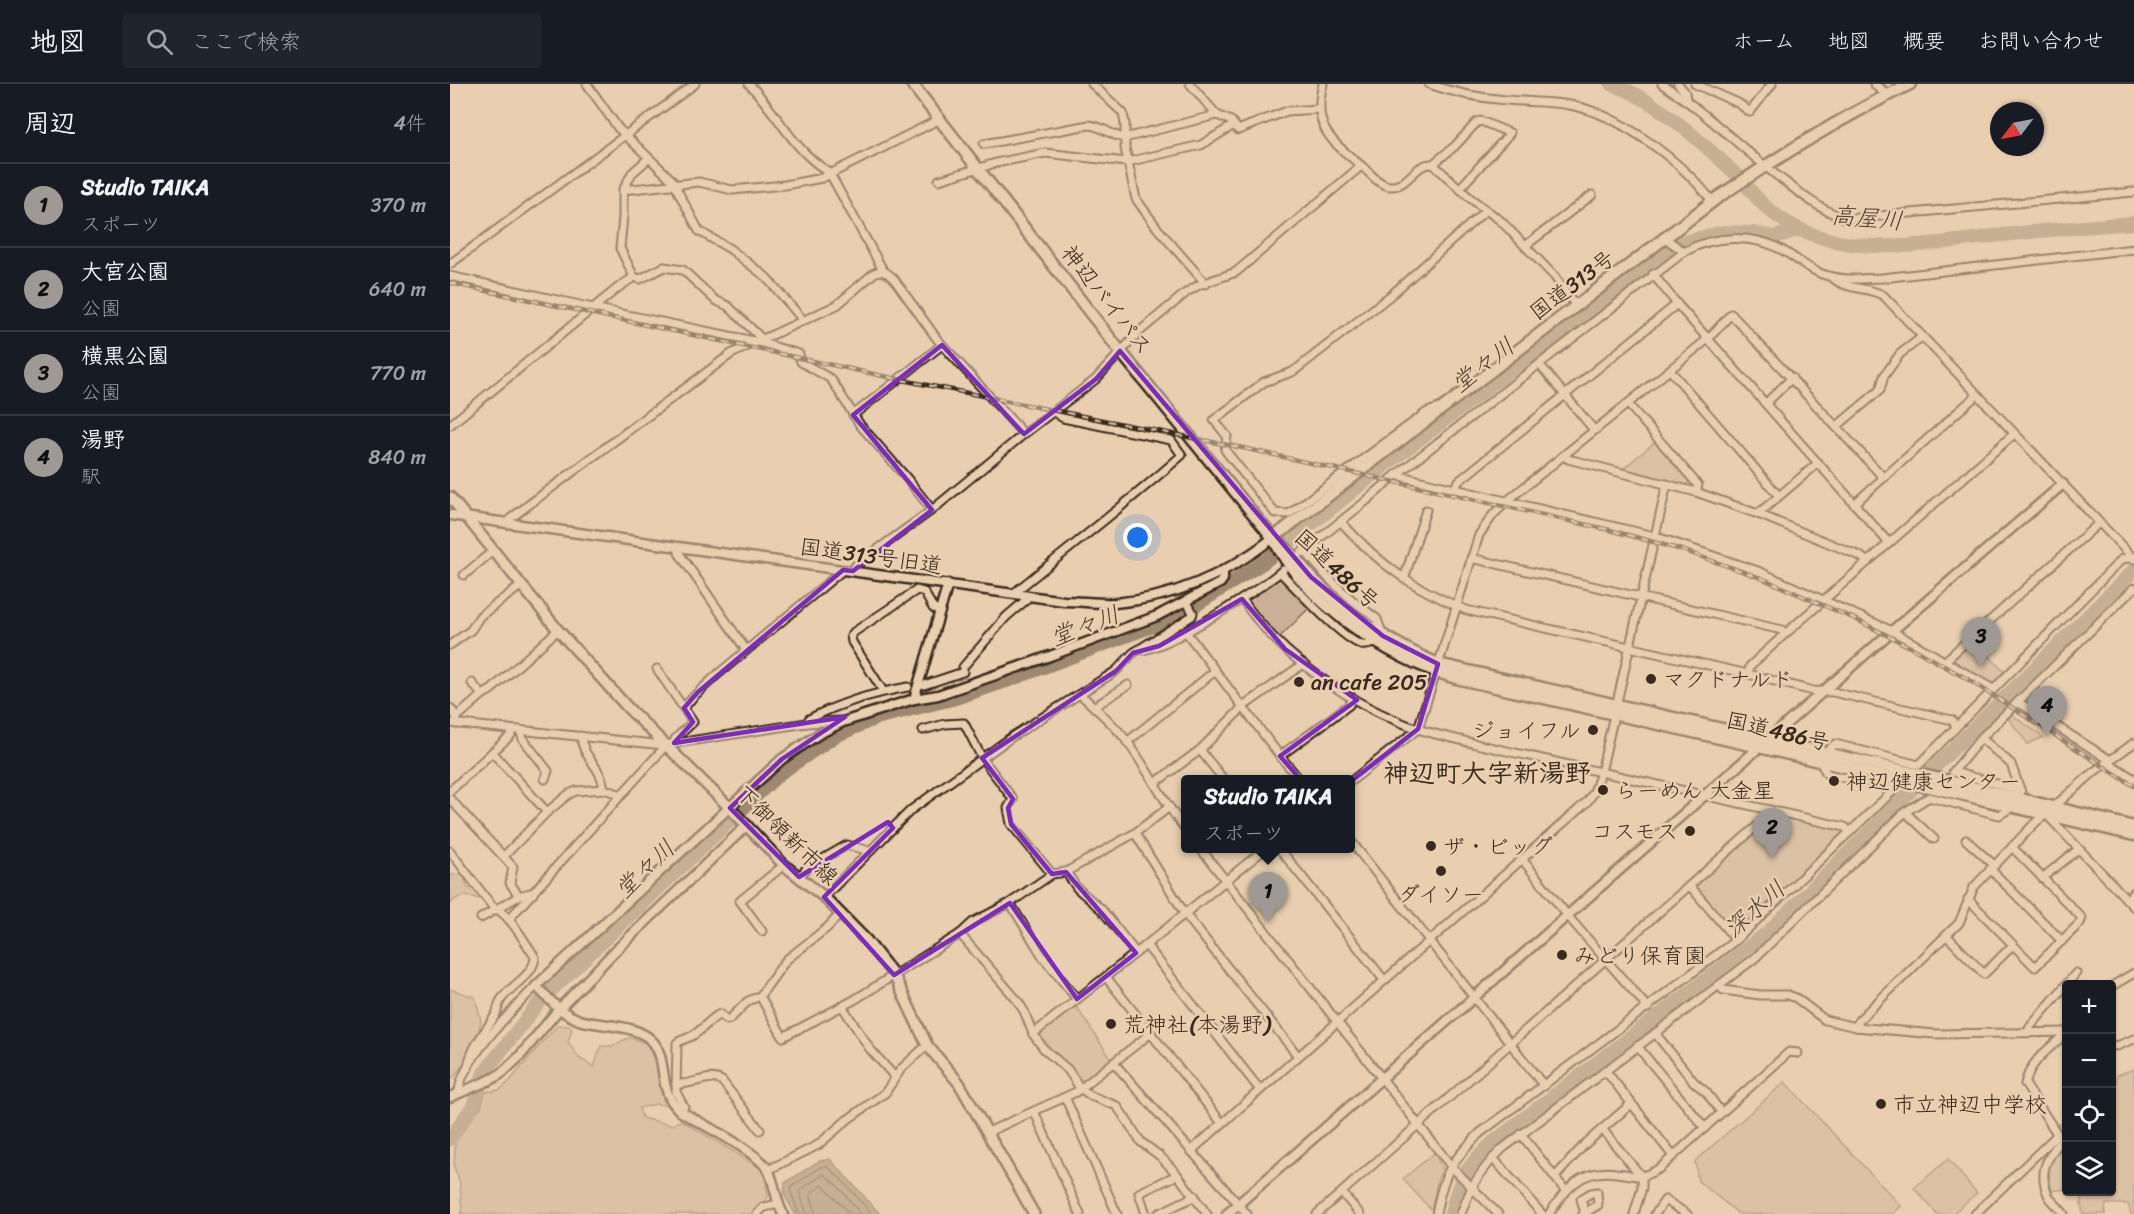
<!DOCTYPE html>
<html lang="ja">
<meta charset="utf-8">
<style>
:root{--surface:#171b24;--page:#20242c;--text:#f1f3f6;--muted:#9ea1a6;--line:#363941;--accent:#9f9995}
body{margin:0;font-family:Sriracha,"Klee One",sans-serif;background:var(--page);color:var(--text)}
.controls{position:absolute;right:18px;bottom:18px;display:grid;overflow:hidden;border-radius:6px;box-shadow:0 2px 4px #0004}
.controls button{width:54px;height:54px;display:grid;place-items:center;padding:0;border:0;border-bottom:2px solid var(--line);background:var(--surface);color:var(--text);font:30px sans-serif}
.compass{position:absolute;left:1540px;top:18px;width:54px;height:54px;border-radius:50%;background:var(--surface);box-shadow:0 2px 4px #0004;rotate:238deg}
.you{position:absolute;left:688px;top:454px;width:21px;height:21px;margin:-15px;border:4px solid #fff;border-radius:50%;background:#1a73e8;box-shadow:0 0 0 9px #1a73e833}
.badge{display:grid;place-items:center;width:39px;height:39px;border-radius:50%;background:var(--accent);color:#111;font-size:20px;font-weight:700}
.pin{position:absolute;translate:-50% -50px;filter:drop-shadow(0 2px 3px #0008)}
.pin::after{content:'';position:absolute;top:32px;width:21px;height:18px;background:inherit;clip-path:polygon(0 0,100% 0,50% 100%)}
.popup{position:absolute;left:731px;top:691px;width:174px;height:78px;box-sizing:border-box;display:grid;place-content:center;border-radius:6px;background:var(--surface);filter:drop-shadow(0 2px 4px #0005);font-size:20px;white-space:nowrap;color:var(--muted)}
.popup b{font-size:22px;color:var(--text)}
.popup::after{content:'';position:absolute;left:50%;top:100%;margin-left:-12px;border:12px solid transparent;border-top-color:var(--surface)}
.list{margin:0;padding:0;list-style:none}
h2{display:flex;justify-content:space-between;align-items:center;height:78px;margin:0;padding:0 24px;font-size:26px}
h2 small{font-size:20px;font-weight:400;color:var(--muted)}
.list li{display:grid;grid-template-columns:39px 1fr auto;gap:18px;align-items:center;box-sizing:border-box;height:84px;padding:0 24px;border-top:2px solid var(--line)}
.list b{display:block;font-size:22px;white-space:nowrap}
.list p{margin:0;font-size:20px;white-space:nowrap;color:var(--muted)}
.list em{font-size:20px;font-style:normal;color:var(--muted)}
.icon{flex:none;width:33px;height:33px;fill:none;stroke:currentColor;stroke-width:2;stroke-linecap:round;stroke-linejoin:round}
.map{position:relative;flex:none;width:1684px;height:1130px;overflow:hidden}
header{display:flex;align-items:center;gap:36px;box-sizing:border-box;height:84px;padding:0 30px;background:var(--surface);border-bottom:2px solid var(--line)}
header strong{font-size:28px}
nav{display:flex;gap:33px;margin-inline-start:auto;font-size:21px}
.search{width:420px;height:54px;background:var(--page);display:flex;align-items:center;gap:15px;box-sizing:border-box;padding:0 21px;border-radius:6px;color:var(--muted);font-size:22px}
main{display:flex}
aside{flex:1;background:var(--surface)}
.map>svg:first-child{display:block}
</style>
<header>
<strong>地図</strong>
<div class="search"><svg class="icon" aria-label="search" viewBox="0 0 24 24"><circle cx="10" cy="10" r="6"/><path d="M15 15l6 6"/></svg>ここで検索</div>
<nav><a>ホーム</a><a>地図</a><a>概要</a><a>お問い合わせ</a></nav>
</header>
<main>
<aside>
<h2>周辺<small>4件</small></h2>
<ul class="list">
<li><span class="badge">1</span><div><b>Studio TAIKA</b><p>スポーツ</p></div><em>370 m</em></li>
<li><span class="badge">2</span><div><b>大宮公園</b><p>公園</p></div><em>640 m</em></li>
<li><span class="badge">3</span><div><b>横黒公園</b><p>公園</p></div><em>770 m</em></li>
<li><span class="badge">4</span><div><b>湯野</b><p>駅</p></div><em>840 m</em></li>
</ul>
</aside>
<div class="map">
<svg width="1684" height="1130" viewBox="0 0 1684 1130">
<rect width="100%" height="100%" fill="#e9cfb0"/>
<filter id="ink" filterUnits="userSpaceOnUse"><feTurbulence type="fractalNoise" baseFrequency=".0167" numOctaves="2"/><feDisplacementMap in="SourceGraphic" scale="12" xChannelSelector="R" yChannelSelector="G"/><feConvolveMatrix kernelMatrix="1 2 1 2 8 2 1 2 1" color-interpolation-filters="sRGB"/></filter>
<g filter="url(#ink)">
<g fill="#cab196" stroke="#826e5a" stroke-width="1.5">
<polygon points="1206,357 1240,396 1236,402 1173,385"/>
<polygon points="826,493 831,494 859,524 829,554 798,521 798,513"/>
<polygon points="1524,555 1555,589 1544,601 1502,577 1502,572"/>
<polygon points="1560,629 1593,653 1578,660 1557,633"/>
<polygon points="1325,732 1393,745 1395,748 1301,839 1290,826 1274,839 1246,807 1246,800"/>
<path d="M13,790l5,14h10l2,11c-12,-3 -22,-6 -30,6v-30z"/>
<polygon points="0,905 25,913 31,936 26,963 3,994 0,995"/>
<path d="M626,922l35,53 -27,22h-5c-3,-5 -6,-12 -10,-16 -11,-10 -28,-16 -29,-32z"/>
<path d="M108,941l12,1 2,4 -4,12 11,16 15,9 7,-21h11l18,-9c4,2 9,3 13,5 14,8 20,48 21,63l-8,-1 -17,4 3,10 30,7 9,-5 78,47 6,10 3,20 -17,17h-291l2,-3 -2,-28 -6,-16 2,-38 25,-22 4,-15 14,-2 10,-8 28,-34z"/>
<polygon points="1684,985 1684,1130 1681,1130 1678,1120 1656,1120 1655,1130 1633,1130 1631,1120 1634,1110 1632,1108 1662,1108 1662,1000 1666,1000 1667,991"/>
<polygon points="1335,998 1451,1122 1443,1130 1289,1130 1248,1097 1245,1077"/>
<path d="M1616,1036v69l-14,2c-7,-28 -3,-31 11,-54l-7,-11z"/>
<polygon points="984,1069 993,1085 988,1094 982,1123 980,1125 953,1095"/>
<polygon points="1498,1075 1527,1109 1502,1130 1487,1130 1464,1104"/>
</g>
<polygon fill="#9e8871" stroke="#766250" stroke-width="1.5" points="380,1075 430,1130 345,1130 334,1110 335,1099 369,1077"/>
<g fill="none" stroke-linecap="round" stroke-linejoin="round">
<g stroke="#63503f" stroke-width="1.5">
<polyline points="349,1130 341,1109 341,1103 371,1083 377,1082 391,1095 422,1130"/>
<polyline points="357,1130 349,1107 374,1090 386,1100 411,1130"/>
<polyline points="366,1130 360,1110 373,1101 400,1130"/>
</g>
<g stroke="#9e8871" stroke-width="14">
<path d="M1161,0c43,13 95,62 128,93 9,10 17,21 27,30 64,58 160,37 237,28 43,-5 87,-9 131,-12"/>
<polyline points="0,1055 23,1022 34,989 91,916 329,690 385,652 426,634 502,615 562,595 705,541 733,529 814,478 933,383 1220,165 1230,159 1273,148 1304,149 1324,153 1349,146"/>
<path d="M1001,1130c8,-38 17,-49 46,-75l271,-207 366,-362"/>
</g>
<g stroke="#3b2a1e" stroke-width="11">
<g id="minor">
<polyline points="137,0 168,44 222,96 249,147 280,165 316,193 353,236"/>
<path d="M299,0c28,28 44,67 80,88l55,100"/>
<polyline points="642,0 673,29 675,40 675,64 686,115 708,145 756,200"/>
<polyline points="740,0 767,31 781,37 788,46 837,27 869,25"/>
<path d="M873,0c-12,45 10,58 41,84 7,6 15,17 26,18 18,2 25,-24 43,-22l37,34 31,23 53,55 22,30"/>
<path d="M979,0c25,9 50,14 77,16 21,2 43,1 64,5 50,9 112,57 143,97"/>
<path d="M1212,0c44,28 81,66 122,97 21,16 38,30 63,38l287,-27"/>
<polyline points="1228,0 1235,8 1236,15"/>
<polyline points="1245,0 1288,19 1300,28 1322,0"/>
<path d="M534,60l105,-19c13,1 21,10 35,13l93,-23"/>
<polyline points="983,80 1005,62 1027,38 1031,37 1060,49 1010,104"/>
<polyline points="489,96 546,79 595,69 677,78 751,61 784,41"/>
<polyline points="173,106 249,98 282,106 335,101 372,94 490,35"/>
<path d="M1215,154l19,14c29,-17 69,-18 98,-2 14,8 26,19 40,24 19,7 40,5 60,4l252,-29"/>
<polyline points="1075,162 1142,111"/>
<polyline points="0,180 245,0"/>
<polyline points="1203,190 1227,220 1439,459"/>
<polyline points="0,192 143,224 309,258 349,270 351,278 381,295 410,341 455,392 482,426"/>
<polyline points="184,193 190,195 214,183 233,186 265,216 278,222 313,256"/>
<path d="M1383,194c15,13 35,8 51,18l250,263"/>
<polyline points="1090,281 1144,346"/>
<polyline points="1220,286 1328,411"/>
<polyline points="1316,319 1342,294"/>
<polyline points="1178,320 1248,401 1246,408"/>
<polyline points="989,324 977,328 839,430 825,429 775,366 777,352 764,336 814,298 842,288 848,284 941,211 1036,126"/>
<polyline points="403,331 492,261"/>
<polyline points="0,341 169,203 184,193 170,164 173,133 173,106 182,89 198,75"/>
<polyline points="1386,343 1430,306 1434,292 1450,270 1472,253"/>
<polyline points="1114,371 1118,375 1246,408 1308,430 1410,472 1418,478"/>
<polyline points="946,391 1204,452 1308,487 1442,547 1543,605"/>
<polyline points="1004,405 1009,397 1227,220"/>
<polyline points="1404,420 1527,311"/>
<polyline points="1308,430 1368,379"/>
<path d="M891,438c40,44 70,65 125,88l282,64 65,17 20,1 119,28 4,6"/>
<path d="M58,440l3,-6 220,-164 106,-49 37,-32c9,-4 13,-1 20,6l43,60 87,95"/>
<polyline points="229,464 229,469 296,566"/>
<polyline points="854,466 878,494 902,516 927,535 932,549"/>
<polyline points="851,469 915,418 946,391 1234,168"/>
<polyline points="1021,474 1332,546 1335,550"/>
<polyline points="403,487 406,481 482,426 574,350 646,295 689,248 737,208 749,201 786,188 911,82"/>
<path d="M830,488c17,17 61,66 82,73 5,1 9,-1 13,-3"/>
<polyline points="14,491 44,466"/>
<polyline points="954,495 976,426"/>
<path d="M564,509c56,-46 114,-90 168,-138l-11,-15 -108,-22 -9,-6"/>
<path d="M792,515c38,58 111,107 176,130 18,6 39,10 58,15l369,83 5,5"/>
<polyline points="736,548 830,672 850,696"/>
<polyline points="0,561 21,546 30,532 72,501"/>
<path d="M694,566c26,-7 49,-22 72,-35 23,-14 46,-28 67,-45"/>
<polyline points="1495,577 1649,439"/>
<polyline points="207,585 243,638 225,655 224,660"/>
<polyline points="1298,590 1300,582 1335,550 1564,350"/>
<polyline points="22,599 32,611"/>
<polyline points="474,601 513,588 513,583 556,533 576,516 576,511"/>
<polyline points="433,607 402,558 401,552 404,548 467,506 474,508 483,524 490,529"/>
<path d="M630,610c16,15 33,29 46,46 22,29 37,62 60,90"/>
<polyline points="1568,618 1660,676"/>
<polyline points="644,623 678,601"/>
<polyline points="0,624 7,633"/>
<polyline points="234,624 242,614 268,590 393,486"/>
<polyline points="0,639 214,661 357,639 390,637 393,638"/>
<path d="M357,639l2,-4c31,-16 65,-26 99,-32"/>
<polyline points="6,640 7,633 32,611 41,606 108,546"/>
<polyline points="70,646 73,655 98,687 95,695"/>
<polyline points="473,646 495,640 514,639 532,674 563,715 558,724 561,740 602,790"/>
<path d="M131,652c1,22 21,30 23,53"/>
<polyline points="1531,654 1561,680 1571,708"/>
<polyline points="677,658 765,587"/>
<polyline points="750,666 774,696"/>
<polyline points="42,668 97,728"/>
<polyline points="1375,669 1385,660 1469,681 1672,475 1684,473"/>
<polyline points="830,672 899,621 902,613"/>
<polyline points="1370,678 1377,690 1445,705"/>
<polyline points="1657,678 1684,695"/>
<polyline points="900,698 968,645 1029,451 1043,431 1057,417 1259,254 1281,230 1434,394"/>
<polyline points="705,699 750,666 794,622 853,580"/>
<polyline points="1570,706 1503,688 1531,654 1684,504"/>
<polyline points="0,707 61,651 62,646"/>
<polyline points="0,715 63,783 60,799 69,812 80,809 83,810"/>
<polyline points="1455,728 1484,755"/>
<polyline points="1597,731 1684,823"/>
<polyline points="685,749 735,830 848,972"/>
<polyline points="900,756 1094,1002"/>
<polyline points="1516,756 1544,781"/>
<polyline points="750,764 1001,1082 1048,1130"/>
<polyline points="829,764 934,896"/>
<path d="M0,767l42,55c19,9 31,34 43,51 -1,19 -25,28 -34,43 -3,4 -3,10 -5,14 -10,17 -26,34 -28,54"/>
<polyline points="54,772 97,728 119,710 126,707 154,705 172,711"/>
<polyline points="1072,775 1122,837 1198,924"/>
<polyline points="1540,785 1612,857"/>
<polyline points="616,788 627,804 652,826 686,869"/>
<polyline points="349,793 357,784 397,761 420,767"/>
<polyline points="1592,794 1629,765"/>
<polyline points="1240,802 1286,856"/>
<polyline points="374,813 461,726 563,652 666,587 683,569 742,532 743,529 737,518"/>
<polyline points="1518,815 1585,883 1630,839 1632,834 1562,763"/>
<polyline points="1677,816 1684,808"/>
<polyline points="560,819 593,873 627,915"/>
<polyline points="390,830 378,843 336,876 310,912 333,953 404,916 510,850 523,838 560,819 602,790 616,788 685,749 718,724"/>
<polyline points="31,834 69,812"/>
<polyline points="59,835 212,666 214,661"/>
<polyline points="312,847 290,817 334,781"/>
<polyline points="510,850 567,916 574,927 583,950 594,965 618,986 630,1004 641,1012 667,1022 691,1058 710,1072 726,1089 757,1130"/>
<polyline points="1497,852 1534,890 1563,861"/>
<polyline points="656,893 772,1039"/>
<polyline points="1269,901 1273,906 1310,911 1338,911 1346,914 1375,936 1406,943 1485,950 1616,948"/>
<polyline points="1662,902 1684,889"/>
<polyline points="392,922 420,965 445,993"/>
<polyline points="1406,943 1409,936 1509,839 1524,803 1585,739 1645,687 1684,659"/>
<polyline points="1578,948 1580,943 1626,889"/>
<path d="M1613,948l-1,5c-16,14 -32,25 -37,47l36,56c-14,18 -23,31 -13,55 4,7 12,13 16,19"/>
<polyline points="1205,949 1244,998 1256,1008 1271,1028"/>
<polyline points="583,950 696,861"/>
<polyline points="1662,961 1667,962 1684,955"/>
<polyline points="1187,962 1255,1044"/>
<polyline points="664,979 797,1130"/>
<polyline points="1155,986 1223,1072"/>
<path d="M226,1000c16,2 32,-11 46,-3l38,49"/>
<polyline points="810,1006 696,861 816,764"/>
<path d="M9,1009c-1,-29 57,-87 77,-107"/>
<polyline points="615,1013 667,1130"/>
<path d="M230,1027l4,-4 -8,-15 1,-49c6,-5 12,-4 18,-9 9,-6 15,-15 25,-20l7,6 3,-1 18,-18 12,-5"/>
<polyline points="584,1027 630,1130"/>
<polyline points="1152,1045 1192,1093 1192,1104 1184,1130"/>
<polyline points="538,1048 626,1008 701,949"/>
<polyline points="1071,1050 1115,1106"/>
<polyline points="741,1067 1137,718 1144,708 1151,688 1217,400"/>
<polyline points="1043,1074 1092,1130"/>
<polyline points="318,1086 368,1061 397,1036 435,1009 451,985 477,961"/>
<polyline points="1105,1093 1135,1060 1181,1020"/>
<polyline points="892,1109 910,1130"/>
<polyline points="307,1130 314,1123 328,1120"/>
<polyline points="696,1130 689,1109 723,1093 726,1089"/>
<polyline points="708,1130 745,1112"/>
<polyline points="867,1130 1316,734 1320,727"/>
<path d="M986,1130c8,-43 14,-50 44,-81l256,-193 159,-151"/>
<path d="M1011,1130c11,-31 18,-41 41,-65l253,-191 150,-146 24,-15 70,18 15,-9"/>
<path d="M1099,1130c18,-26 32,-46 67,-41 24,2 21,8 44,-5l129,-116 9,1"/>
<polyline points="1133,1130 1148,1121 1147,1108 1141,1109 1131,1115 1135,1129"/>
<polyline points="1205,1130 1215,1116 1237,1130"/>
<polyline points="1525,1130 1607,1051"/>
</g>
</g>
<g stroke="#3b2a1e" stroke-width="13">
<g id="tertiary">
<polyline points="1425,0 1437,11"/>
<path d="M0,431l614,86c17,0 34,3 51,2 59,-5 112,-29 158,-65"/>
<polyline points="464,615 498,500"/>
<path d="M297,741l-133,127 -55,57c6,4 13,8 20,11 23,7 58,3 75,23 9,12 8,30 12,45 2,9 7,16 14,23 19,12 79,41 88,59 7,12 7,30 15,44"/>
<polyline points="0,1013 42,995 52,989 70,972 109,925 86,902 332,675 369,650 393,638 464,615 488,611 600,572 707,532 770,499 773,495 773,488"/>
<polyline points="777,1130 1442,547 1613,400"/>
</g>
</g>
<g stroke="#3b2a1e" stroke-width="14">
<polyline id="secondary" points="0,413 108,546 178,624 280,724 334,781 374,813 417,857 444,891 477,961 509,999 584,1130"/>
</g>
<g stroke="#3b2a1e" stroke-width="15">
<g id="trunk">
<path d="M462,0l208,267 153,187c33,66 114,119 183,140l303,69 375,88"/>
<path d="M823,454l444,-340c62,-42 125,-81 193,-114"/>
<path d="M826,456c17,12 27,30 42,44 35,34 75,61 120,80l502,115 194,48"/>
</g>
</g>
<use href="#minor" stroke="#e9cfb0" stroke-width="7"/>
<use href="#tertiary" stroke="#e9cfb0" stroke-width="8"/>
<use href="#secondary" stroke="#e9cfb0" stroke-width="9"/>
<use href="#trunk" stroke="#e9cfb0" stroke-width="10"/>
<g stroke="#3b2a1e" stroke-width="4.5">
<polyline id="rail" points="0,199 447,295 793,364 1160,446 1232,466 1311,494 1405,535 1466,566 1519,596 1684,702"/>
</g>
<use href="#rail" stroke="#e9cfb0" stroke-width="2" stroke-dasharray="7" stroke-linecap="butt"/>
</g>
</g>
<path d="M0 0H1684V1130H0ZM492,261l82,89 72,-55 24,-28 191,226 72,59 55,28 -20,65 -96,75 -42,-48 77,-56 -72,-51 -43,-50 -83,47 -26,7 -17,18 -134,87 31,41 -5,9 3,16 41,50 14,-2 70,81 -59,46 -67,-96 -116,72 -70,-78 69,-69 -5,-6 -89,55 -69,-69 52,-49 63,-42 -171,26 19,-21 -9,-14 14,-16 145,-122 10,1 79,-61 -79,-95z" fill="#e9cfb0" fill-opacity=".55" fill-rule="evenodd"/>
<path fill="none" stroke="#7b2cbf" stroke-width="4.5" stroke-linejoin="round" d="M492,261l82,89 72,-55 24,-28 191,226 72,59 55,28 -20,65 -96,75 -42,-48 77,-56 -72,-51 -43,-50 -83,47 -26,7 -17,18 -134,87 31,41 -5,9 3,16 41,50 14,-2 70,81 -59,46 -67,-96 -116,72 -70,-78 69,-69 -5,-6 -89,55 -69,-69 52,-49 63,-42 -171,26 19,-21 -9,-14 14,-16 145,-122 10,1 79,-61 -79,-95z"/>
<g fill="#3b2a1e" stroke="#e9cfb0" stroke-width="2">
<circle cx="1201" cy="595" r="6"/>
<circle cx="849" cy="598" r="6"/>
<circle cx="1143" cy="646" r="6"/>
<circle cx="1384" cy="697" r="6"/>
<circle cx="1153" cy="706" r="6"/>
<circle cx="1240" cy="747" r="6"/>
<circle cx="981" cy="762" r="6"/>
<circle cx="991" cy="787" r="6"/>
<circle cx="1112" cy="871" r="6"/>
<circle cx="661" cy="940" r="6"/>
<circle cx="1431" cy="1020" r="6"/>
</g>
<g text-anchor="middle" dominant-baseline="central" stroke-width="5" stroke-linejoin="round" paint-order="stroke">
<g font-size="22" fill="#3b2a1e" stroke="#e9cfb0">
<text transform="translate(1122 201) rotate(-37)">国道313号</text>
<text transform="translate(657 216) rotate(52)">神辺バイパス</text>
<text transform="translate(421 472) rotate(8)">国道313号旧道</text>
<text transform="translate(887 485) rotate(43)">国道486号</text>
<text transform="translate(1328 647) rotate(13)">国道486号</text>
<text transform="translate(337 751) rotate(44)">下御領新市線</text>
</g>
<g font-size="22" fill="#3b2a1e" stroke="#e9cfb0" text-anchor="start">
<text x="1213" y="595">マクドナルド</text>
<text x="861" y="598">an cafe 205</text>
<text x="1131" y="646" text-anchor="end">ジョイフル</text>
<text x="1396" y="697">神辺健康センター</text>
<text x="1165" y="706">らーめん 大金星</text>
<text x="1228" y="747" text-anchor="end">コスモス</text>
<text x="993" y="762">ザ・ビッグ</text>
<text x="991" y="810" text-anchor="middle">ダイソー</text>
<text x="1124" y="871">みどり保育園</text>
<text x="673" y="940">荒神社(本湯野)</text>
<text x="1443" y="1020">市立神辺中学校</text>
</g>
<g font-size="24" font-style="italic" fill="#4f3d2f" stroke="#e9cfb0">
<text transform="translate(1417 134) rotate(5)">高屋川</text>
<text transform="translate(1033 281) rotate(-38)">堂々川</text>
<text transform="translate(635 542) rotate(-21)">堂々川</text>
<text transform="translate(195 785) rotate(-44)">堂々川</text>
<text transform="translate(1305 825) rotate(-42)">深水川</text>
</g>
<g font-size="26" font-weight="bold" fill="#3b2a1e" stroke="#e9cfb0">
<text x="1037" y="689">神辺町大字新湯野</text>
</g>
</g>
</svg>
<div class="controls">
<button>+</button>
<button>−</button>
<button><svg class="icon" aria-label="locate" viewBox="0 0 24 24"><circle cx="12" cy="12" r="6"/><path d="M12 2v4M12 18v4M2 12h4M18 12h4"/></svg></button>
<button><svg class="icon" aria-label="layers" viewBox="0 0 24 24"><path d="M12 4l9 5-9 5-9-5zM3 14l9 5 9-5"/></svg></button>
</div>
<svg class="compass" viewBox="-18 -18 36 36"><path d="M0-13l5 13h-10z" fill="#e53935"/><path d="M0 13l5-13h-10z" fill="#9ea1a6"/></svg>
<div class="you"></div>
<div class="pin badge" style="left:818px;top:838px">1</div>
<div class="popup"><b>Studio TAIKA</b>スポーツ</div>
<div class="pin badge" style="left:1322px;top:774px">2</div>
<div class="pin badge" style="left:1531px;top:583px">3</div>
<div class="pin badge" style="left:1597px;top:652px">4</div>
</div>
</main>
